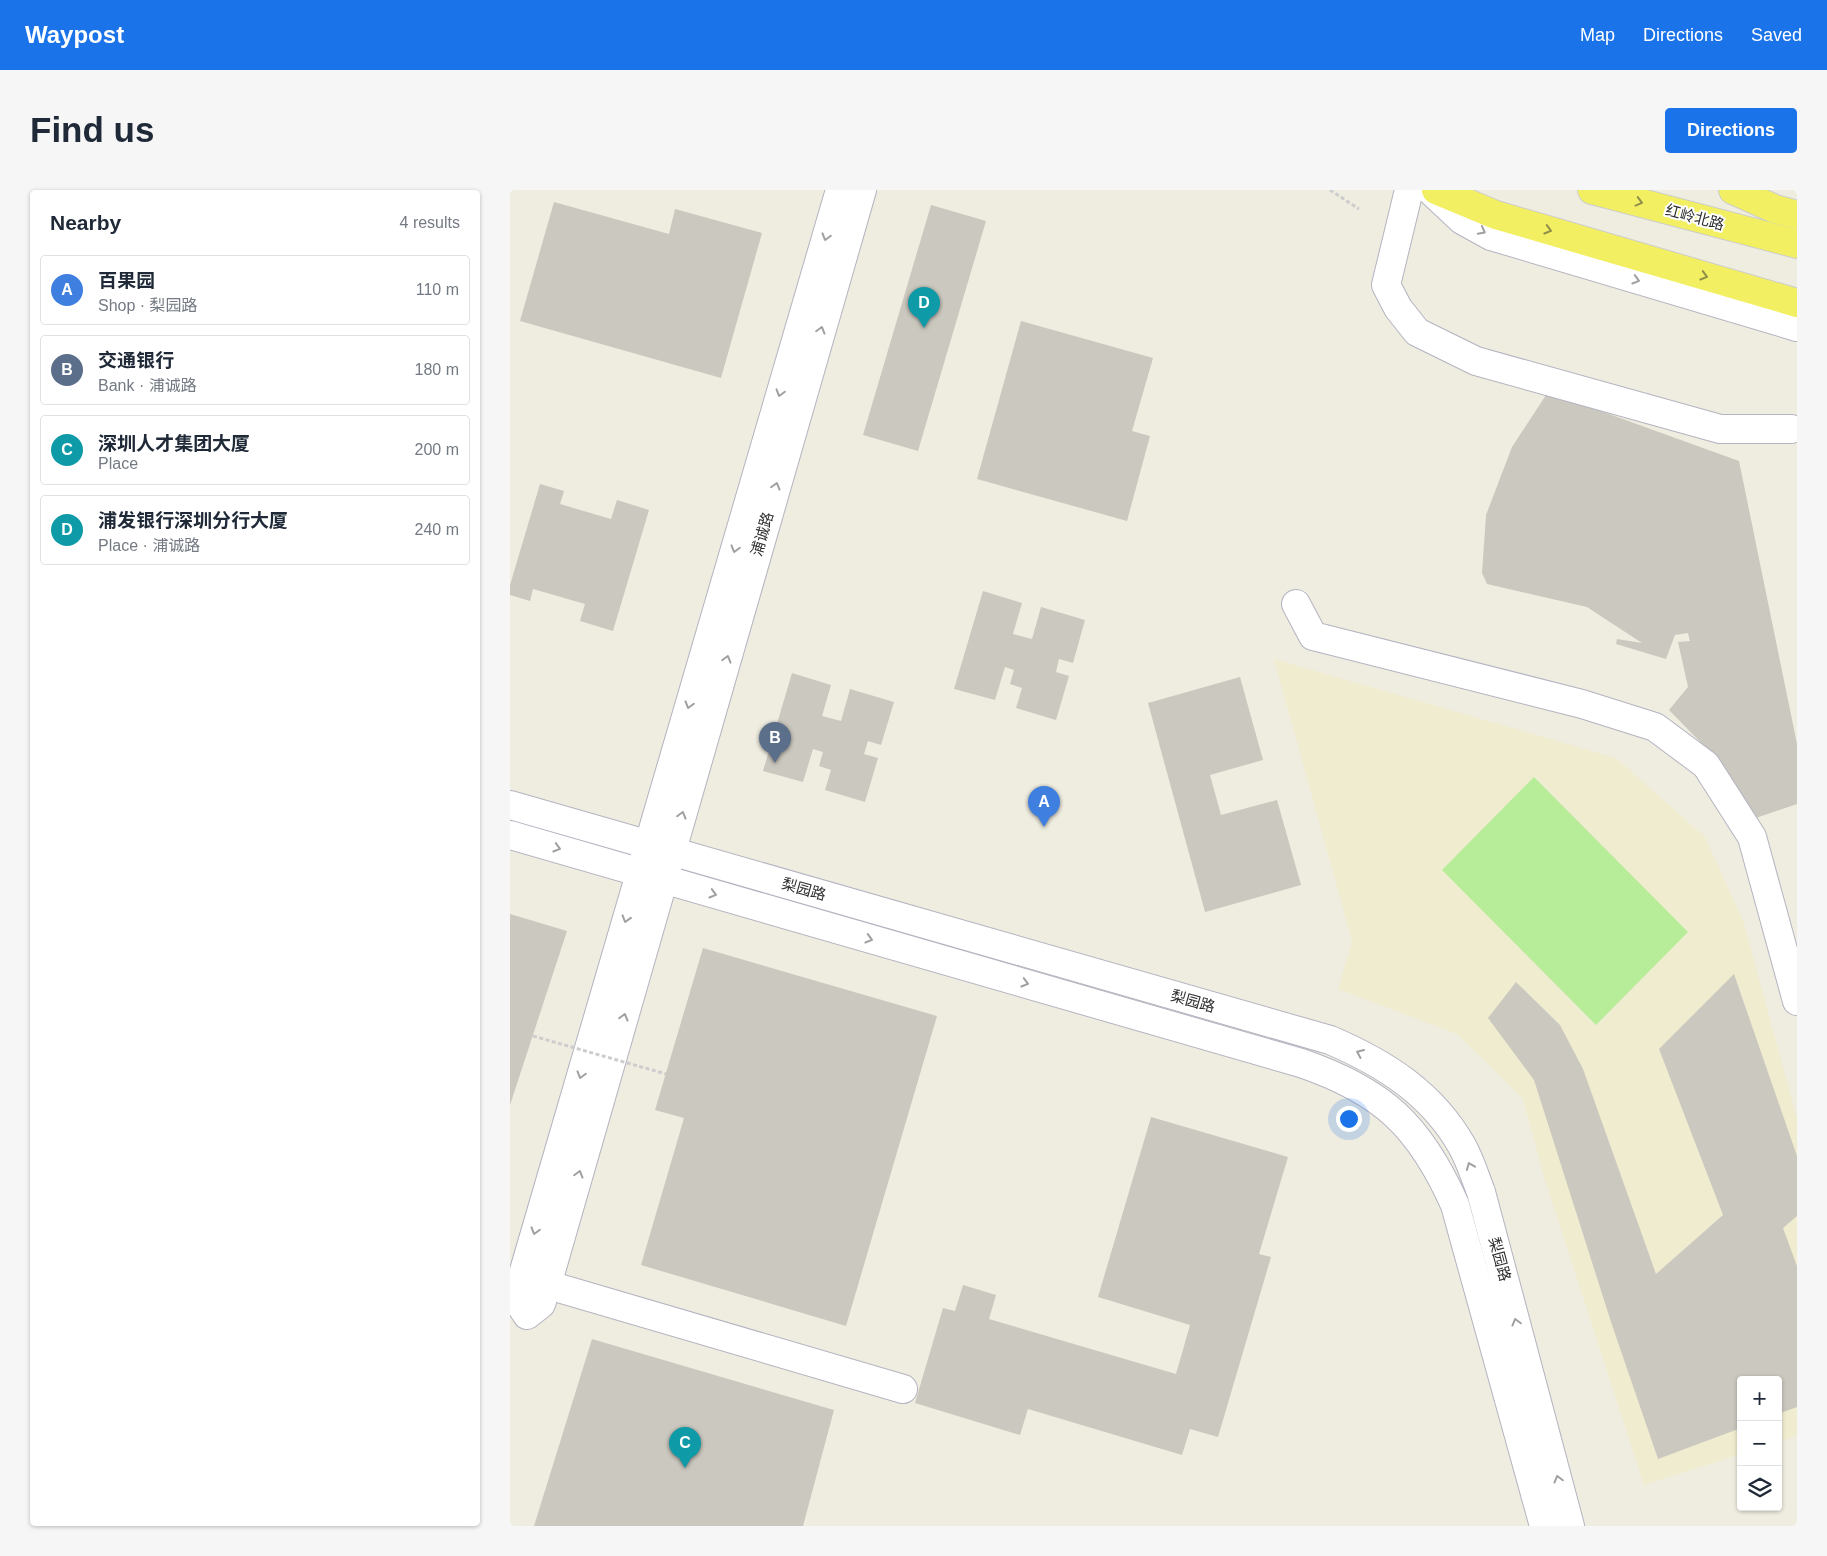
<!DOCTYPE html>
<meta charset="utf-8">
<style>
:root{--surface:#fff;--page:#f6f6f7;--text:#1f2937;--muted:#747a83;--line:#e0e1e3;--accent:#1a73e8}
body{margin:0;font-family:Arial,"Noto Sans SC",sans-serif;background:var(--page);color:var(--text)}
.controls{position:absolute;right:15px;bottom:15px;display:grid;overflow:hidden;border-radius:5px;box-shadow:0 1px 4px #0004}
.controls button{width:45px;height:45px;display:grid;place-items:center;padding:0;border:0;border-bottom:1px solid var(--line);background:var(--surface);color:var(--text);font:25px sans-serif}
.you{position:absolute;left:838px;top:928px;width:18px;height:18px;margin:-12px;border:4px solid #fff;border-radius:50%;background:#1a73e8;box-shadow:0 0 0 8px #1a73e833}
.badge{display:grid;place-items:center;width:32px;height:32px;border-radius:50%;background:var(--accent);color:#fff;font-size:16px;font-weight:700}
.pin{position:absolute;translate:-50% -41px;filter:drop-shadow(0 1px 2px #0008)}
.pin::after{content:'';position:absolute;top:26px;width:18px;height:15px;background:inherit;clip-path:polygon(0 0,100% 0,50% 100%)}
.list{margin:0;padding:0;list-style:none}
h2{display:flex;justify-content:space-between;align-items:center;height:65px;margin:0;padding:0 20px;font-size:21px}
h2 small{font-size:16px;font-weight:400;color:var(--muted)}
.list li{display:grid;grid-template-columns:32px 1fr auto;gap:15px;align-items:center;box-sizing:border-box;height:70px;margin:0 10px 10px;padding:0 10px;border:1px solid var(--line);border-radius:5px}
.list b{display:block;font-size:19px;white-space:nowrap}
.list p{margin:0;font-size:16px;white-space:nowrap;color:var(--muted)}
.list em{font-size:16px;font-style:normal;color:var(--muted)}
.icon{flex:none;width:28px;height:28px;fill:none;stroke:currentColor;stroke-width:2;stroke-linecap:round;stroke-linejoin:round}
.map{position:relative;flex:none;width:1287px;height:1336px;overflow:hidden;border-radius:5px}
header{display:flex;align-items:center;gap:30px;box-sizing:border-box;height:70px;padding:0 25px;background:var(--accent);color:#fff}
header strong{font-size:24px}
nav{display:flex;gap:28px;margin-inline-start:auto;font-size:18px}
.intro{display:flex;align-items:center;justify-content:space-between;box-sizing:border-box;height:120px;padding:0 30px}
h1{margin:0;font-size:35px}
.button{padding:12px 22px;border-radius:5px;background:var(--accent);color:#fff;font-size:18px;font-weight:700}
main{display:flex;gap:30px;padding:0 30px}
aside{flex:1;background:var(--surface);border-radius:5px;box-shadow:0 1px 4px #0004}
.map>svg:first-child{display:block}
</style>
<header>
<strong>Waypost</strong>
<nav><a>Map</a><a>Directions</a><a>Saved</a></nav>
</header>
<div class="intro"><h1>Find us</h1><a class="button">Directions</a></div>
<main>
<aside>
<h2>Nearby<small>4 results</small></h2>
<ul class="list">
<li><span class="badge" style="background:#3f7fe0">A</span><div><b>百果园</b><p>Shop · 梨园路</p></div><em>110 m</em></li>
<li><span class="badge" style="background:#5c6f8a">B</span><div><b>交通银行</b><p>Bank · 浦诚路</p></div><em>180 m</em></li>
<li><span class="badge" style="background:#0f9aa8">C</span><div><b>深圳人才集团大厦</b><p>Place</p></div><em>200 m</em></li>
<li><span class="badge" style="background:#0f9aa8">D</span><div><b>浦发银行深圳分行大厦</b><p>Place · 浦诚路</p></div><em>240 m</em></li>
</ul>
</aside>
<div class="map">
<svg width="1287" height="1336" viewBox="0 0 1287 1336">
<rect width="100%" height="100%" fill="#efece0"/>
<polygon fill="#f0ecd0" points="764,469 1106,568 1195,647 1234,733 1287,929 1287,1246 1268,1252 1268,1190 1231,1079 1231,1264 1134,1295 1034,987 1013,909 947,844 828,799 842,751"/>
<polygon fill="#b7ec99" points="1024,587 1178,742 1086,835 932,680"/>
<g fill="#cbc8bf">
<polygon points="44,12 159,44 165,19 252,43 211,188 10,131"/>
<polygon points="421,15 476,31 408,261 353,245"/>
<polygon points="511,131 643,168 622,241 640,246 617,331 467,289"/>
<polygon points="1038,202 1229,271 1287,554 1287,614 1240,630 1198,560 1159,520 1178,497 1168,452 1180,451 1178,443 1165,445 1156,469 1106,454 1107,449 1132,453 1077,417 977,394 972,383 976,325 1002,257"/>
<polygon points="30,294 54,301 50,314 101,329 107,310 139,320 103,441 70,431 75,414 23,399 20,411 0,405 0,395"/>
<polygon points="473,401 512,413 503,444 522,449 531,417 575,430 563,473 549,469 546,482 559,486 546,530 506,518 512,498 500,494 504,480 495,477 485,510 444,499"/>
<polygon points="282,483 321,495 312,526 331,531 340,499 384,512 371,555 358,551 354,564 368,568 355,612 315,600 321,580 309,576 313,562 303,559 293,592 253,581"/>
<polygon points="730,487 753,570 700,585 711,625 767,610 791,695 695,722 638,513"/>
<polygon points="0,724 57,741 0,915"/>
<polygon points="193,758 427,826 336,1136 131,1075 174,928 145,920"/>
<polygon points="1224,784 1287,966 1287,1026 1273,1038 1287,1076 1287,1217 1268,1224 1268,1190 1231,1190 1231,1238 1148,1269 1101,1132 1024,890 978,828 1006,792 1050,835 1073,879 1146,1084 1213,1025 1149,859"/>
<polygon points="641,927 778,967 749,1064 761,1067 708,1247 680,1239 672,1265 518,1219 510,1245 405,1213 433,1118 445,1121 453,1095 486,1105 479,1129 666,1184 680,1135 588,1107"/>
<polygon points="82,1149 324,1220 293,1336 24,1336"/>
</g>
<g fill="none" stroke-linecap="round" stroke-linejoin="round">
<g stroke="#b4b3c1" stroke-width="30">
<g id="minor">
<polyline points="330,0 6,1108 17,1125 31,1114 37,1095 352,0"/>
<polyline points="899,0 876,95 888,118 907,142 966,171 1210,239 1281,239"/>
<polyline points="920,0 952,30 981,46 1287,137"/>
<polyline points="786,414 803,446 1072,514 1145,537 1196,575 1242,647 1287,811"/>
<path d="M0,615l820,235c54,23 102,53 132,106 8,14 13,31 19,46l89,334"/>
<path d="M0,645l791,228c82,28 119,63 154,142l89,321"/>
<polyline points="18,1089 393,1199"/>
</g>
</g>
<g stroke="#cdcdcd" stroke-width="30">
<g id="major">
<polyline points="926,0 986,25 1287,113"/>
<polyline points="1082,0 1287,54"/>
<polyline points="1223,0 1265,19 1287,25"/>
</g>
</g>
<polyline stroke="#cdcdcd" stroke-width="3" stroke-dasharray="4 2.5" stroke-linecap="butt" points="820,0 849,19"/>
<use href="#minor" stroke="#fff" stroke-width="28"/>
<use href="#major" stroke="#f2f062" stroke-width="28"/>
<polyline stroke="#cdcdcd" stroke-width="3" stroke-dasharray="4 2.5" stroke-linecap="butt" points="23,846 156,884"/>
</g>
<defs><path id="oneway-chevron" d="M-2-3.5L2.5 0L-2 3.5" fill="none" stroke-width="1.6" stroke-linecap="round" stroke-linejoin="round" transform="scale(1.25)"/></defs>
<g stroke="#908e48">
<use href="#oneway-chevron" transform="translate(1129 12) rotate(15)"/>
<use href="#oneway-chevron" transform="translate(1038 40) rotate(16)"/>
<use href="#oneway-chevron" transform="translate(1194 86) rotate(16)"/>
</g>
<g stroke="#a0a0a0">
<use href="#oneway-chevron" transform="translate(972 41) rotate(28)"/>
<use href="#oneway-chevron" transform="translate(316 47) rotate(106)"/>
<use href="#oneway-chevron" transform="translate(1126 90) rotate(16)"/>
<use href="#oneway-chevron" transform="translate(311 140) rotate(-74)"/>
<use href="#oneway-chevron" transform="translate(270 203) rotate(106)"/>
<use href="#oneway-chevron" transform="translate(266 296) rotate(-74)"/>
<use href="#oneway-chevron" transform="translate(225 359) rotate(106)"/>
<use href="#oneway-chevron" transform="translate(217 469) rotate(-74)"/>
<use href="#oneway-chevron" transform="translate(179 515) rotate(106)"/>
<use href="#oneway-chevron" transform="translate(172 625) rotate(-74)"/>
<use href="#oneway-chevron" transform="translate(47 658) rotate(16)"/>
<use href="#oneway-chevron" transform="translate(203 704) rotate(16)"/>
<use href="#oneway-chevron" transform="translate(116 729) rotate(107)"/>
<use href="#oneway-chevron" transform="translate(359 749) rotate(16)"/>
<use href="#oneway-chevron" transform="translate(515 793) rotate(16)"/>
<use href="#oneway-chevron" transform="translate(114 827) rotate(-74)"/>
<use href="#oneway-chevron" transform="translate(850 863) rotate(-156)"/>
<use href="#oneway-chevron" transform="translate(71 885) rotate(106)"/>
<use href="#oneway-chevron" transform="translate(960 976) rotate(-112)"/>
<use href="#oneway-chevron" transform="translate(69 984) rotate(-74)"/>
<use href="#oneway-chevron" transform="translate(25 1041) rotate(106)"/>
<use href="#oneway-chevron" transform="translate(1006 1132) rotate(-105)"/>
<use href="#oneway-chevron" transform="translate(1048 1289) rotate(-105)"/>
</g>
<g text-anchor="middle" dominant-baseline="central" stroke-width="4" stroke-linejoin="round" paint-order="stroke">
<g font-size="15" fill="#2d2d2d" stroke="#fff">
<text transform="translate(1185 27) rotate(15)">红岭北路</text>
<text transform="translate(252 344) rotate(-74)">浦诚路</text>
<text transform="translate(294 699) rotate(16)">梨园路</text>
<text transform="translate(683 811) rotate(16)">梨园路</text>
<text transform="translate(990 1069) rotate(75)">梨园路</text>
</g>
</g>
</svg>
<div class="controls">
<button>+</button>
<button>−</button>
<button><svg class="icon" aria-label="layers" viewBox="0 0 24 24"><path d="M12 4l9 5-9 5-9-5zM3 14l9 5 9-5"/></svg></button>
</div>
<div class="you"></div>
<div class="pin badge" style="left:534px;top:637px;background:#3f7fe0">A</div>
<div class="pin badge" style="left:265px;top:573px;background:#5c6f8a">B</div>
<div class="pin badge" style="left:175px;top:1278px;background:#0f9aa8">C</div>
<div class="pin badge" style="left:414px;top:138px;background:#0f9aa8">D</div>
</div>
</main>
